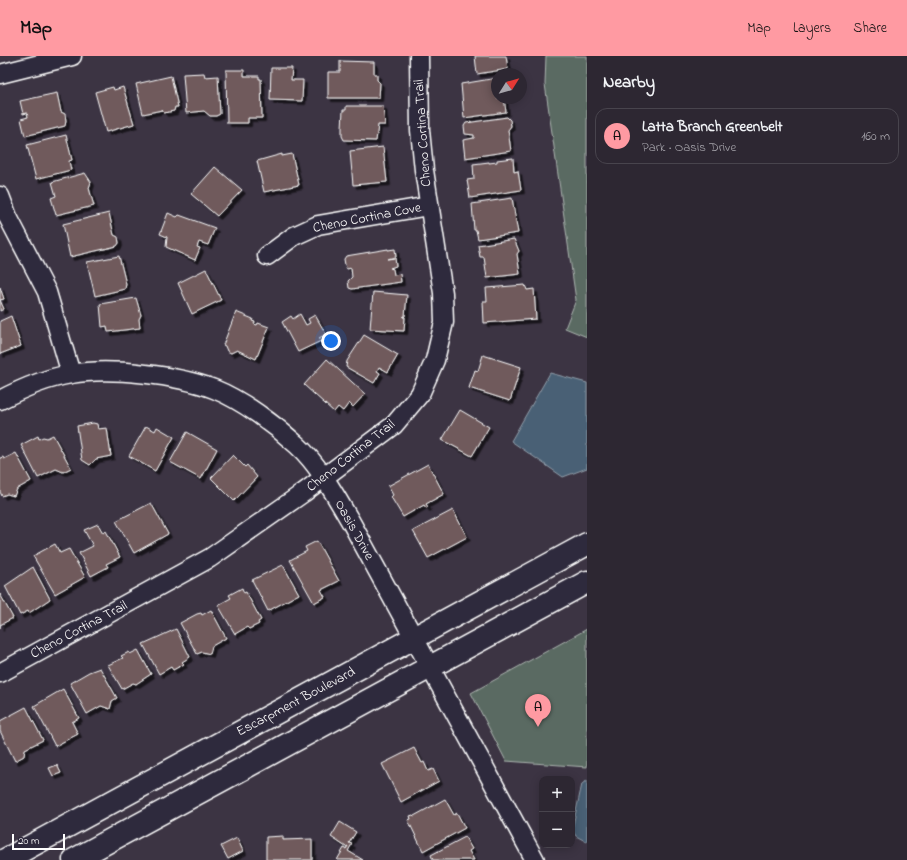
<!DOCTYPE html>
<meta charset="utf-8">
<style>
:root{--surface:#2d2732;--page:#352f3a;--text:#f1f3f6;--muted:#a7a5ac;--line:#48444d;--accent:#ff9aa2}
body{margin:0;font-family:"Indie Flower",sans-serif;background:var(--page);color:var(--text)}
.controls{position:absolute;right:12px;bottom:12px;display:grid;overflow:hidden;border-radius:8px;box-shadow:0 2px 10px #0003}
.controls button{width:36px;height:36px;display:grid;place-items:center;padding:0;border:0;border-bottom:1px solid var(--line);background:var(--surface);color:var(--text);font:20px sans-serif}
.compass{position:absolute;left:491px;top:12px;width:36px;height:36px;border-radius:50%;background:var(--surface);box-shadow:0 2px 10px #0003;rotate:53deg}
.scale{position:absolute;left:12px;bottom:10px;width:53px;box-sizing:border-box;padding-left:4px;border:2px solid #fff;border-top:0;font-size:11px;line-height:14px;white-space:nowrap;color:#fff;-webkit-text-stroke:3px #2f2a3d;paint-order:stroke}
.you{position:absolute;left:331px;top:285px;width:14px;height:14px;margin:-10px;border:3px solid #fff;border-radius:50%;background:#1a73e8;box-shadow:0 0 0 6px #1a73e833}
.badge{display:grid;place-items:center;width:26px;height:26px;border-radius:50%;background:var(--accent);color:#111;font-size:13px;font-weight:700}
.pin{position:absolute;translate:-50% -33px;filter:drop-shadow(0 1px 2px #0008)}
.pin::after{content:'';position:absolute;top:21px;width:14px;height:12px;background:inherit;clip-path:polygon(0 0,100% 0,50% 100%)}
.list{margin:0;padding:0;list-style:none}
h2{display:flex;justify-content:space-between;align-items:center;height:52px;margin:0;padding:0 16px;font-size:17px}
h2 small{font-size:13px;font-weight:400;color:var(--muted)}
.list li{display:grid;grid-template-columns:26px 1fr auto;gap:12px;align-items:center;box-sizing:border-box;height:56px;margin:0 8px 8px;padding:0 8px;border:1px solid var(--line);border-radius:12px}
.list b{display:block;font-size:15px;white-space:nowrap}
.list p{margin:0;font-size:13px;white-space:nowrap;color:var(--muted)}
.list em{font-size:13px;font-style:normal;color:var(--muted)}
.map{position:relative;flex:none;width:587px;height:804px;overflow:hidden}
header{display:flex;align-items:center;gap:24px;box-sizing:border-box;height:56px;padding:0 20px;background:var(--accent);color:#111}
header strong{font-size:19px}
nav{display:flex;gap:22px;margin-inline-start:auto;font-size:14px}
main{display:flex}
aside{flex:1;background:var(--surface)}
.map>svg:first-child{display:block}
</style>
<header>
<strong>Map</strong>
<nav><a>Map</a><a>Layers</a><a>Share</a></nav>
</header>
<main>
<div class="map">
<svg width="587" height="804" viewBox="0 0 587 804">
<defs>
<filter id="shadow"><feDropShadow dx="3.5" dy="3.5" stdDeviation="0" flood-color="#0009"/></filter>
</defs>
<rect width="100%" height="100%" fill="#3c3443"/>
<filter id="ink" filterUnits="userSpaceOnUse"><feTurbulence type="fractalNoise" baseFrequency=".025" numOctaves="2"/><feDisplacementMap in="SourceGraphic" scale="8" xChannelSelector="R" yChannelSelector="G"/><feConvolveMatrix kernelMatrix="1 2 1 2 8 2 1 2 1" color-interpolation-filters="sRGB"/></filter>
<g filter="url(#ink)">
<g fill="#5a6b62" stroke="#acb5b0">
<polygon points="546,0 587,0 587,281 565,272 576,244 545,28"/>
<polygon points="587,573 587,711 506,705 471,637"/>
</g>
<g fill="#496074" stroke="#92a0ac">
<polygon points="550,317 587,327 587,412 563,421 511,385"/>
<polygon points="587,724 587,786 576,780 572,774 582,728"/>
</g>
<g fill="#6f5a5c" stroke="#fff" filter="url(#shadow)">
<polygon points="475,0 506,0 508,13 477,18"/>
<polygon points="340,5 374,6 374,18 377,18 377,24 380,27 379,42 328,42 328,16 340,16"/>
<polygon points="271,12 292,12 291,24 303,24 302,45 270,44"/>
<polygon points="226,14 244,14 244,20 259,20 259,23 261,23 262,62 248,62 248,67 227,67"/>
<polygon points="204,17 205,21 218,20 220,58 216,60 210,60 204,55 186,57 183,18"/>
<polygon points="171,20 178,51 175,51 174,55 164,57 162,54 143,58 136,28"/>
<polygon points="497,22 497,42 504,42 506,56 464,62 461,28"/>
<polygon points="113,31 114,34 123,31 134,68 106,76 95,36"/>
<polygon points="57,37 61,56 65,58 66,65 65,70 25,80 21,63 28,61 27,57 23,58 20,45"/>
<polygon points="346,50 383,50 385,69 378,69 376,85 344,84 342,80 342,72 343,54 346,54"/>
<polygon points="507,61 510,64 511,70 508,74 511,95 465,102 463,84 474,82 474,79 465,78 464,70 466,67"/>
<polygon points="66,79 72,104 69,105 71,114 36,123 27,89"/>
<polygon points="383,91 387,126 353,129 350,95"/>
<polygon points="282,98 282,100 292,98 299,129 264,136 257,105"/>
<polygon points="513,102 514,116 518,115 521,134 470,142 467,124 474,123 473,108 489,106 489,107 497,106 497,104"/>
<polygon points="215,111 242,134 217,160 191,138"/>
<polygon points="85,117 91,126 89,132 94,150 56,159 51,142 56,140 52,126"/>
<polygon points="512,142 518,177 478,183 476,174 474,174 472,148"/>
<polygon points="109,157 114,179 118,181 119,187 117,190 70,201 63,168"/>
<polygon points="168,157 177,161 179,159 215,172 208,189 199,186 197,191 200,192 195,204 166,191 167,181 160,178"/>
<polygon points="514,183 519,195 517,198 520,218 487,222 484,201 480,201 478,189"/>
<polygon points="388,193 388,194 395,193 396,201 387,203 395,202 396,210 390,212 393,213 394,219 400,218 401,226 352,233 349,232 348,225 352,221 351,212 347,213 345,209 344,203 346,200"/>
<polygon points="119,200 126,228 125,233 95,240 87,206"/>
<polygon points="206,213 221,244 192,258 178,227"/>
<polygon points="525,229 527,234 534,233 536,263 484,267 483,245 487,245 486,232"/>
<polygon points="0,231 4,243 0,244 4,253 0,255"/>
<polygon points="373,236 407,239 405,260 403,261 405,261 404,275 370,273"/>
<polygon points="136,242 141,259 139,263 140,272 108,276 107,270 102,271 100,248"/>
<polygon points="236,256 253,263 252,265 255,266 254,268 257,269 258,267 269,271 256,303 237,294 231,297 227,295 225,290 223,289"/>
<polygon points="300,258 306,269 310,267 308,263 315,259 326,278 319,282 321,285 298,296 282,266 291,260 293,263"/>
<polygon points="11,260 21,290 0,298 0,265"/>
<polygon points="364,279 398,299 388,316 379,311 377,315 380,317 374,327 346,311 347,305"/>
<polygon points="483,299 521,311 510,345 469,332 475,314 478,315"/>
<polygon points="327,303 365,338 353,351 349,347 343,355 338,351 334,356 304,329"/>
<polygon points="460,354 489,371 472,400 442,384"/>
<polygon points="93,367 97,368 98,373 107,372 111,400 96,403 90,409 82,404 77,370"/>
<polygon points="146,370 155,375 157,371 174,381 155,415 129,400"/>
<polygon points="187,376 217,393 201,423 170,406"/>
<polygon points="53,379 71,412 63,416 56,413 38,422 21,389 38,380 39,383 43,381 47,382"/>
<polygon points="16,397 31,425 17,433 14,440 7,438 2,440 0,436 0,402 3,401 4,403"/>
<polygon points="233,399 245,411 247,409 257,421 234,445 211,422"/>
<polygon points="428,408 444,438 426,448 428,451 426,452 424,449 403,461 391,441 393,439 388,430"/>
<polygon points="151,447 168,478 134,497 116,465"/>
<polygon points="453,454 467,481 428,502 413,475"/>
<polygon points="98,468 103,477 106,475 120,501 106,508 108,511 91,520 79,497 93,490 84,474"/>
<polygon points="317,485 339,525 321,534 325,541 314,547 290,504 307,495 305,491"/>
<polygon points="55,488 60,497 69,493 85,521 55,538 33,500"/>
<polygon points="283,509 299,538 268,555 252,524"/>
<polygon points="33,511 50,543 29,557 28,555 20,559 5,530"/>
<polygon points="242,532 244,537 246,536 261,564 258,566 259,568 249,573 247,571 235,578 218,549 231,542 229,539"/>
<polygon points="0,538 13,562 0,569 0,572"/>
<polygon points="211,554 226,582 212,590 210,598 202,596 197,598 180,567 197,558 201,557 202,559"/>
<polygon points="176,573 190,601 182,606 184,608 173,614 171,611 159,618 143,588"/>
<polygon points="138,594 151,618 136,628 133,627 122,633 108,609 123,602 121,600 129,596 130,598"/>
<polygon points="100,612 117,642 112,645 110,653 101,650 87,658 70,627 89,616"/>
<polygon points="63,633 79,662 72,666 78,678 55,690 34,650"/>
<polygon points="26,651 43,684 25,693 24,700 15,705 0,675 0,665"/>
<polygon points="414,692 422,707 424,706 428,715 433,713 439,725 401,746 382,708"/>
<polygon points="57,709 61,717 53,720 49,712"/>
<polygon points="445,743 450,752 454,759 457,757 465,772 423,795 408,764 411,763 410,760 413,759 414,760"/>
<polygon points="340,766 356,776 349,787 352,788 348,795 363,804 337,804 344,792 346,793 348,790 346,791 331,781"/>
<polygon points="283,780 283,784 312,783 312,804 266,804 266,781"/>
<polygon points="465,781 472,793 469,795 474,804 433,804 431,799"/>
<polygon points="237,782 243,795 228,803 221,790"/>
</g>
<g fill="none" stroke-linecap="round" stroke-linejoin="round">
<g stroke="#fff" stroke-width="21">
<g id="minor">
<polyline points="0,18 72,0"/>
<polyline points="0,140 8,161 47,236 71,318"/>
<polyline points="267,200 294,180 318,169 429,150"/>
<path d="M0,344c21,-11 47,-22 71,-26 39,-7 106,1 143,15 28,11 61,36 83,56 23,21 39,52 55,79l183,336"/>
<polyline points="0,617 210,502 303,437 394,369 420,338 435,304 444,266 443,237 424,114 420,74 419,0"/>
</g>
</g>
<g stroke="#fff" stroke-width="25">
<g id="major">
<polyline points="5,804 587,488"/>
<polyline points="74,804 587,526"/>
</g>
</g>
<use href="#minor" stroke="#2f2a3d" stroke-width="18"/>
<use href="#major" stroke="#2f2a3d" stroke-width="22"/>
</g>
</g>
<g text-anchor="middle" dominant-baseline="central" stroke-width="3.5" stroke-linejoin="round" paint-order="stroke">
<g font-size="14" fill="#fff" stroke="#2f2a3d">
<text transform="translate(423 77) rotate(-94)">Cheno Cortina Trail</text>
<text transform="translate(367 162) rotate(-11)">Cheno Cortina Cove</text>
<text transform="translate(351 400) rotate(-38)">Cheno Cortina Trail</text>
<text transform="translate(354 474) rotate(61)">Oasis Drive</text>
<text transform="translate(79 574) rotate(-28)">Cheno Cortina Trail</text>
<text transform="translate(296 646) rotate(-28)">Escarpment Boulevard</text>
</g>
</g>
</svg>
<div class="controls">
<button>+</button>
<button>−</button>
</div>
<svg class="compass" viewBox="-18 -18 36 36"><path d="M0-13l5 13h-10z" fill="#e53935"/><path d="M0 13l5-13h-10z" fill="#a7a5ac"/></svg>
<div class="scale">20 m</div>
<div class="you"></div>
<div class="pin badge" style="left:538px;top:671px">A</div>
</div>
<aside>
<h2>Nearby<small></small></h2>
<ul class="list">
<li><span class="badge">A</span><div><b>Latta Branch Greenbelt</b><p>Park · Oasis Drive</p></div><em>160 m</em></li>
</ul>
</aside>
</main>
